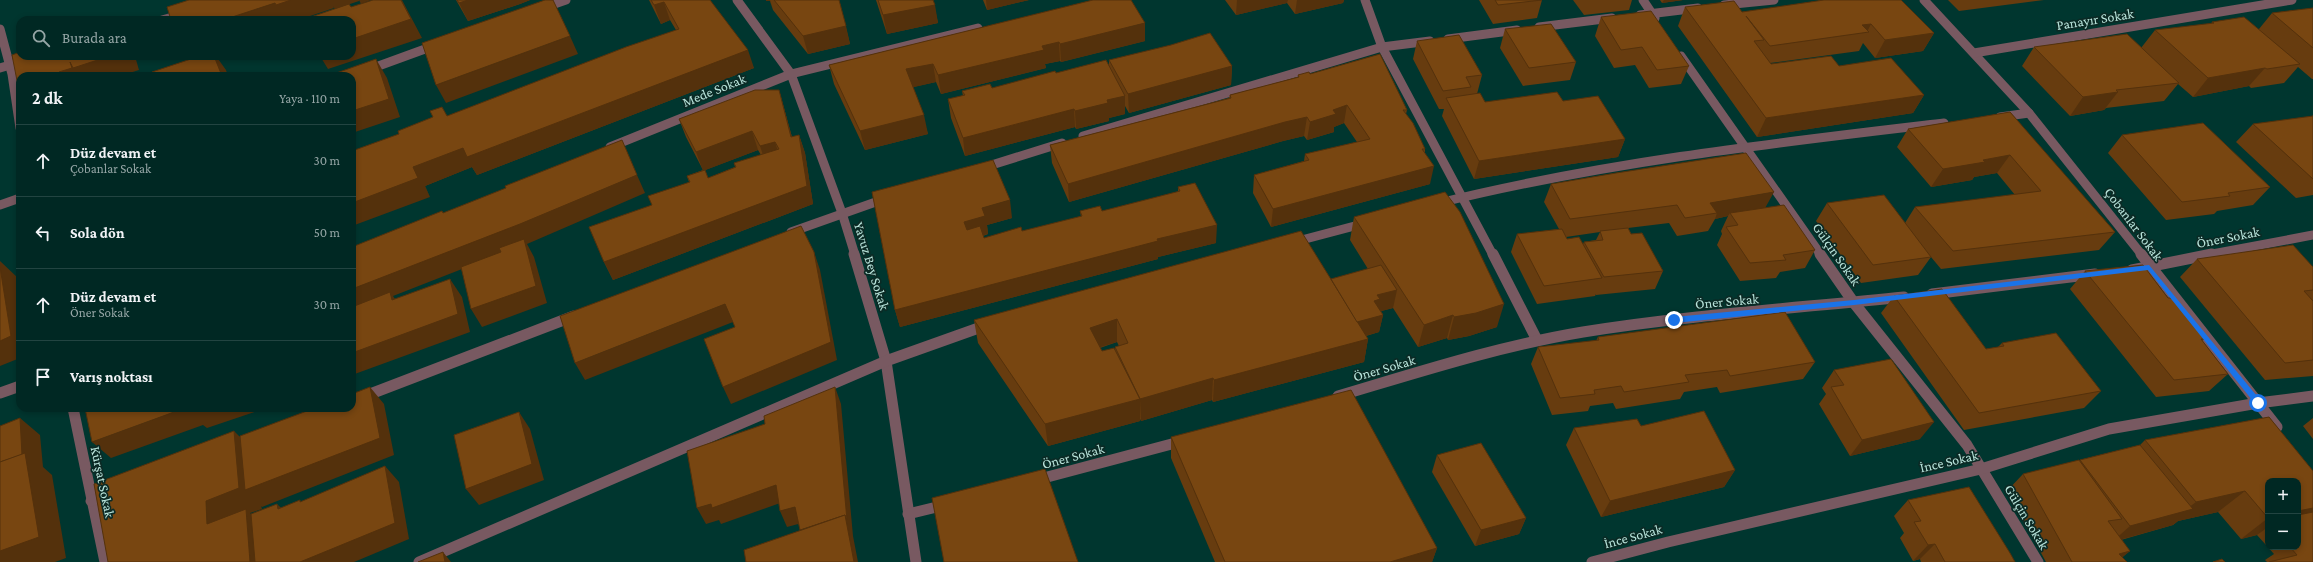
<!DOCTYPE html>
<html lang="tr">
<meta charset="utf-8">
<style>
:root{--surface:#002823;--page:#0e3430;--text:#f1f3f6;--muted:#95a6a6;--line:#224441}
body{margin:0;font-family:"Crimson Pro",serif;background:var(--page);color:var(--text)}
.controls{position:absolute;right:12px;bottom:12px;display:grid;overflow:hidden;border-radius:8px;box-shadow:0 2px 6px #0003}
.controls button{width:36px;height:36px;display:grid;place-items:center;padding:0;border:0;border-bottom:1px solid var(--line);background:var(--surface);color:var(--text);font:20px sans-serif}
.stop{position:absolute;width:12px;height:12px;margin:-9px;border:3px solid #1a73e8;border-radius:50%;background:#fff}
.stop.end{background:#1a73e8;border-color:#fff;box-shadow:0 1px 4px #0008}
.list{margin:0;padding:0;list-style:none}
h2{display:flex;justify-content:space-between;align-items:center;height:52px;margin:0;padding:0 16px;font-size:17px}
h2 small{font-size:13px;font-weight:400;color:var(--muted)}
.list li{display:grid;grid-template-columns:26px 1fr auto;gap:12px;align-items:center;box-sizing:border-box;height:72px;padding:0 16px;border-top:1px solid var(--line)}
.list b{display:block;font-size:15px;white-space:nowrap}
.list p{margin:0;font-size:13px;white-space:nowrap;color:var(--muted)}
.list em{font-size:13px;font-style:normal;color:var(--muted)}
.icon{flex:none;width:22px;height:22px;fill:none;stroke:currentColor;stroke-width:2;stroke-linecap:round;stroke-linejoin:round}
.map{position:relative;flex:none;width:2313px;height:562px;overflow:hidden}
.search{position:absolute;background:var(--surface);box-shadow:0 2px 6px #0003;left:16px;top:16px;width:340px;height:44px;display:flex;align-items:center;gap:10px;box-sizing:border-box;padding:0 14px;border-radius:12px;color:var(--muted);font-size:15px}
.panel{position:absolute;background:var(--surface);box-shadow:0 2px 6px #0003;left:16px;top:72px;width:340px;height:340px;border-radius:12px}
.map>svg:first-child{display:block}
</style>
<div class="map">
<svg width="2313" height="562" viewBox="0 0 2313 562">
<rect width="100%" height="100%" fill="#00362f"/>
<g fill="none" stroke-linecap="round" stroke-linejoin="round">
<g stroke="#785961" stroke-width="9">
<polyline points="737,0 791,74 842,213 855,255"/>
<polyline points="1365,0 1382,47 1493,255"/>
<polyline points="1643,0 1655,18"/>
<polyline points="1924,0 2029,113 2142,255"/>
<polyline points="1724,5 1774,0"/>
<polyline points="543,8 566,0"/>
<polyline points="1640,15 1698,8"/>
<polyline points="162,20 183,14"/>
<polyline points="1539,27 1612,18"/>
<polyline points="0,29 12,74 20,128"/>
<polyline points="1448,39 1517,30"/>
<polyline points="1974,53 2292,0"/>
<polyline points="1681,56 1821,255"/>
<polyline points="0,68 41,56"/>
<polyline points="351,76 436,45"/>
<polyline points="2000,117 2029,113"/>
<polyline points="1083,136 1382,47 1430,41"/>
<polyline points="610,147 791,74 978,28"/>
<polyline points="982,168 1062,143"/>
<path d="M1439,203c166,-41 335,-60 505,-80"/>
<polyline points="0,205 20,198"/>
<polyline points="791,232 887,198"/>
<polyline points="1294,242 1366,223"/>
<polyline points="2207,255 2313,235"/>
</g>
<g stroke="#785961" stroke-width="11">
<polyline points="854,254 886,361 916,562"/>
<polyline points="1493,254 1537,340"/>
<polyline points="1820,254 1854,303 1967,445 2038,562"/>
<polyline points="2141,254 2277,427"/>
<polyline points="2132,270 2212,254"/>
<polyline points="1932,294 2095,274"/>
<polyline points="0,393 20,386"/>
<path d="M1338,396c81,-24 161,-50 245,-64 106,-17 214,-24 321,-35"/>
<polyline points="352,401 574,316"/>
<polyline points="73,408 105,562"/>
<polyline points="1036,480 1183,441"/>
<polyline points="91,501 108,495"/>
<polyline points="908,514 945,505"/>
<polyline points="419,562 886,361 987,325"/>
<polyline points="1592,562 1668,542 1981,469 2109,429 2258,403 2313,396"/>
</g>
</g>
<g fill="#673c0f" fill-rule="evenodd">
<polygon points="456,0 530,0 520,4 468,21"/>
<polygon points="649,0 710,0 754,68 477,175 472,167 425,186 430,197 399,134 433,117 448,116 676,30 670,20 661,24"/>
<polygon points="766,0 839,0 850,44 808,54 773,10 770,1 766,1"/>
<polygon points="876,0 933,0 938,23 887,34"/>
<polygon points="983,0 1029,0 987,10"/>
<polygon points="1093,0 1145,41 1061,62 1060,61 1045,64 1046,68 941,94 936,82 913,87 928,134 865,150 834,84 829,65"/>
<polygon points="1225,0 1344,0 1343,3 1295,14 1287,3 1236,15"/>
<polygon points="1479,0 1542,0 1537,18 1493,24"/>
<polygon points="1573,0 1632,0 1629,10 1584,15"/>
<polygon points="1660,0 1683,0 1662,3"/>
<polygon points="1824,0 1934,33 1923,51 1875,58 1863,43 1859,51 1770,63 1771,64 1839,66 1924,95 1913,113 1757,137 1678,26 1685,7 1742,12"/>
<polygon points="1948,0 2044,0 1959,11"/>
<polygon points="2313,8 2313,79 2312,79 2298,67 2284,83 2251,88 2249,86 2193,97 2178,84 2164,101 2106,108 2104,110 2070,116 2022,66 2034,47 2141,48 2155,30 2211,24 2212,22 2259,29 2272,13"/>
<polygon points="1601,17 1689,66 1681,84 1649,88 1635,65 1614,68 1595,36"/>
<polygon points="1505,29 1576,62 1570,80 1523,86 1500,48"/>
<polygon points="1417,41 1482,75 1477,94 1485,102 1563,101 1625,139 1618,157 1474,179 1442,116 1444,109 1439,109 1413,59"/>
<polygon points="1109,60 1232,66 1231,85 1129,113 1125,106 1125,114 1109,118 1109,121 1076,129 1075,127 965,156 951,118 948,99 963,96 962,91 992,88 1056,73 1109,67"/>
<polygon points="1310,74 1407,110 1406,114 1425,149 1425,153 1430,184 1271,227 1253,193 1254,175 1304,161 1305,154 1357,142 1344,123 1334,127 1334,132 1307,140 1304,136 1283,141 1069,202 1052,163 1050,145 1229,98 1230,95 1298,77 1298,75"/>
<path d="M779,90l13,47 7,-2 6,18 8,51 -200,76 -9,-18 48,-57 37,-23 -2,-6 16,-6 -17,-33 -7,-18zM758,150l3,5 -27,8 1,4 -27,11 -3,-8z"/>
<polygon points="2010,112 2115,232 2099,250 1941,269 1931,257 1918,275 1861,283 1816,221 1827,203 1905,223 1915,207 2015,195 1997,173 1974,177 1972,180 1931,187 1897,147 1908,129"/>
<polygon points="2313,115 2313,195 2296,198 2236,142 2253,124 2312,117"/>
<polygon points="2122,135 2270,187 2253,205 2217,211 2214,214 2166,220 2108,153"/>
<path d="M1551,184l215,24 49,42 -10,18 -25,4 -4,6 -36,3 -23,-36 5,-11 -1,-3 7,-15 -13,3 -7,12 -31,5 -8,-13 -41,5 3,6 32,37 -8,18 -59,6v-1l-1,2 -58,8 -26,-52 6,-18 42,-5 -15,-27zM1600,232l-4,8 -12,2 -1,2 -16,-5 -1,-2z"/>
<polygon points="1178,187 1216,243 1158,257 1158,259 900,327 895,310 872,192 1012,218 987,225 988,234 983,236 984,238 1022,231 1081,217 1080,211 1102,211 1178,192"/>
<path d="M1354,217l143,110 -28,9 -21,4 -1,-2 -29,9 -25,-39 -12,3 2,4 -4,17 -13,4 2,3 -4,23 -151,40 -1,-2 -71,21 -1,-2v2l-92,25 -70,-103 -4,-23 357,-41 37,-10 -18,-29zM1117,342l2,4 -4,1v3l-13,1 -2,-3z"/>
<polygon points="2197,259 2313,267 2313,376 2265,380 2180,277"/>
<polygon points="2085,271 2168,298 2205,339 2202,341 2228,374 2209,391 2156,397 2070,289"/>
<polygon points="1894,296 1986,349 1998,347 2002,343 2101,391 2084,408 1964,430 1881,313"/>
<polygon points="1598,337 1815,362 1803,379 1720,393 1717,387 1684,392 1680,399 1616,409 1613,403 1590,406 1588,411 1552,415 1531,364 1538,347 1596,341"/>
<polygon points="1834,370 1920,439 1850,456 1819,404 1826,394 1822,388"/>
<path d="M2269,417l44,54v91h-46l-2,-2 9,-6 -17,-19 -16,4 -23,-27 -40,9 -5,4 -52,15 9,11 -8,6 5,5h-81l-39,-71 16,-17 117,-29 5,-5zM2268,481h30v66h-30z"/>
<polygon points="2313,418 2313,439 2303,426"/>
<polygon points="1641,426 1735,470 1724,487 1601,517 1566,445 1574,428"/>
<polygon points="1171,437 1437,548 1432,562 1215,562 1171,458"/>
<polygon points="1437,455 1526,518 1519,534 1475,546 1432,472"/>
<polygon points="1908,500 2015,562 1921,562 1920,559 1913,561 1900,538 1904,533 1894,516"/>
</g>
<g fill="#54310c">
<polygon points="291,0 359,0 359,1 335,9 333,6 334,8 298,20 223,20 275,3"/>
<polygon points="359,0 371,0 361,4"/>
<polygon points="402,0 422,38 328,69 320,56 352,56 352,39"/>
<polygon points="468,0 530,0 520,4 468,21 459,3"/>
<polygon points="766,0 770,0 773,10 770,1 766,1"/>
<polygon points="986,0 1029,0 987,10"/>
<polygon points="1237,0 1288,0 1287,3 1236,15"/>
<polygon points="1297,0 1344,0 1343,3 1295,14"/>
<polygon points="1664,0 1683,0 1662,3"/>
<polygon points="664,2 670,20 661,24 654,5"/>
<polygon points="935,5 938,23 887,34 883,15"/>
<polygon points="1145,23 1145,41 1061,62 1060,44"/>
<polygon points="1871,24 1867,32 1862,25"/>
<polygon points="846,26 850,44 808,54 803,36"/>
<polygon points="1934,33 1923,51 1875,58 1885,40"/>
<polygon points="570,36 578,54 446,103 436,85"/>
<polygon points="1059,42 1060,61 1045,64 1046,68 941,94 938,75 1042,46"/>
<polygon points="748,50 754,68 477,175 472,167 425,186 430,197 352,226 352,203 413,167 463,148"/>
<polygon points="110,56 135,56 139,70 120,76 60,76 59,72 70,62"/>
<polygon points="214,56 216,56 226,70 228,76 222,76"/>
<polygon points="376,59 387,78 400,117 352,133 352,111"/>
<polygon points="933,64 936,82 910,88 906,69"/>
<polygon points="1232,66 1231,85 1129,113 1128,94"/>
<polygon points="2265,68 2249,86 2193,97 2208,78"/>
<polygon points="779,90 784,108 797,156 791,137"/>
<polygon points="2118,92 2104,110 2070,116 2083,97"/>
<polygon points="1924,95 1913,113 1757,137 1766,118"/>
<polygon points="1125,96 1125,114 1109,118 1109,121 1076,129 1075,111 1107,100"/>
<polygon points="1347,105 1344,123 1334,127 1334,132 1307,140 1310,122 1333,110"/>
<polygon points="1074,109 1075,127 965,156 963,138"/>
<polygon points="924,115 928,134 865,150 860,131"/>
<polygon points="1307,117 1304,136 1283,141 1069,202 1068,184 1285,122"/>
<polygon points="752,131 758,150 703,171 696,152"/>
<polygon points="799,135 805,153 813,204 613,280 604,262 807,186"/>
<polygon points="1625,139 1618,157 1474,179 1479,161"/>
<polygon points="775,142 781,161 766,164 760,146"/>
<polygon points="2010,155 1997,173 1974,177 1972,180 1931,187 1943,169 1983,160"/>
<polygon points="1434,166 1430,184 1271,227 1273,209"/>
<polygon points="637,175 645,193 527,244 534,257 547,303 482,327 471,309 526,244 393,296 403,310 352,312 352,289"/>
<polygon points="1774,192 1764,210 1730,213 1728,216 1715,219 1717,213 1710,203"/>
<polygon points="1010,200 1012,218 987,225 988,234 967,240 964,222 982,208"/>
<polygon points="1217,225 1216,243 1158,257 1158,259 900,327 895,310 1157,239"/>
<polygon points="814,252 820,270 837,360 731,404 723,387"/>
<polygon points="0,261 18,278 20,290 20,358 0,366"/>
<polygon points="450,279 462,297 470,332 352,375 352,353"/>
<polygon points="1397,290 1393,308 1378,312 1383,315 1379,332 1351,340 1354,323 1374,301 1377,295"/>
<polygon points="725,304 733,322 585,380 575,363"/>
<polygon points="1504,304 1497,327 1469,336 1448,340 1454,317"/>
<polygon points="1453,315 1447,338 1418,347 1424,325"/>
<polygon points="1117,319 1117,342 1091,350 1090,328"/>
<polygon points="1368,339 1364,362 1213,402 1214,380"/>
<polygon points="1213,378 1212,400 1141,421 1140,399"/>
<polygon points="370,387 384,404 394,455 262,507 261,506 262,509 250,513 268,530 271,562 250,562 207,524 206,501 234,431 256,453"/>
<polygon points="835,387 841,404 853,536 858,562 854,562 808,551"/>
<polygon points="1140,399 1140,421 1048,446 1045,424"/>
<polygon points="185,408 266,408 207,428 203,425 111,458 92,442"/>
<polygon points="519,412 530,429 544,480 479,505 466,489"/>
<polygon points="20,418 40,435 43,467 52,475 66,558 55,562 0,562 0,492"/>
<polygon points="1934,422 1920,439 1850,456 1862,440"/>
<polygon points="385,466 399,482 409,539 354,562 300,562"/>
<polygon points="1735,470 1724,487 1601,517 1610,501"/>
<polygon points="776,485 783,502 721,524 719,520 706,524 697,508"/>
<polygon points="2245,491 2218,512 2178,521 2173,525 2112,542 2130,526 2184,511 2196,502"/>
<polygon points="277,504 294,520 278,509"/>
<polygon points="795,507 802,523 787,527 780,511"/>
<polygon points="2313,508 2313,520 2298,525 2298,511"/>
<polygon points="1526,518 1519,534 1475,546 1481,530"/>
<polygon points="2268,518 2268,527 2257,535 2241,539"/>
<polygon points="1935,544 1920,559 1913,561 1928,545"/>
<polygon points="1437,548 1432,562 1390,562"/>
<polygon points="2130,551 2117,562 2119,554"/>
<polygon points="443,552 451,562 445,562"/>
</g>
<g fill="#784611" stroke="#54310c">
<polygon points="189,0 291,0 276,5 275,3 223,20 171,20 167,7"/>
<polygon points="373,0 401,0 411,19 352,39 352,20 305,20 305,19 349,4 351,7"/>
<polygon points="457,0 468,0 459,3"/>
<polygon points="545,0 553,0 570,36 436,85 422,43"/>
<polygon points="651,0 710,0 748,50 467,157 463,148 413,167 418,178 352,203 352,158 354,157 352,154 352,151 399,134 398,131 433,117 430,111 442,107 447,116 626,47 679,29 664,2 654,5"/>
<polygon points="774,0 839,0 846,26 803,36"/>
<polygon points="878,0 933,0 935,5 883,15"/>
<polygon points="1093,0 1131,0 1145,23 1060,44 1059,42 1042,46 1044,50 938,75 933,64 906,69 924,115 860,131 829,65"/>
<polygon points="1495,0 1542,0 1498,5"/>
<polygon points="1824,0 1901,0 1934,33 1885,40 1871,24 1862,25 1869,32 1770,46 1746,16 1764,40 1754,41 1771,64 1831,56 1839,66 1891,58 1924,95 1766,118 1685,7 1734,1 1742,12"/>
<polygon points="2313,8 2313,48 2272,13"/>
<polygon points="1651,11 1689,66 1657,70 1642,47 1621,50 1601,17"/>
<polygon points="2244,17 2300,64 2267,69 2265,68 2208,78 2155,30 2214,23 2212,22"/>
<polygon points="1551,24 1576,62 1529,68 1505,29"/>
<polygon points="1210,33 1232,66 1128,94 1109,60 1171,45"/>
<polygon points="2127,34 2179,83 2116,90 2118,92 2083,97 2034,47"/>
<polygon points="1459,35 1482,75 1466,77 1471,87 1443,91 1417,41"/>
<polygon points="20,52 20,56 110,56 73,68 70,62 72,68 59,72 60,76 20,76 20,96 12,55"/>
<polygon points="1380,54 1407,110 1403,110 1413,123 1425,149 1422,149 1434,166 1273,209 1254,175 1309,160 1305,154 1370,139 1347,105 1333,110 1336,114 1310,122 1307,117 1285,122 1068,184 1050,145 1231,98 1230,95 1299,77 1298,75 1309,72 1310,74"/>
<polygon points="200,56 214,56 222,76 153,76 152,72"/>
<polygon points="376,59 389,99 352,111 352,76 328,76"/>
<polygon points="1106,60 1125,96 1107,100 1108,103 1075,111 1074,109 963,138 948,99 965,95 962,91 990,84 992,88 1055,71 1056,73"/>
<polygon points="755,90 779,90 791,137 799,135 807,186 604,262 589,227 652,205 648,196 690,182 687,176 705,170 708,178 736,167 734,163 779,149 775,142 760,146 752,131 696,152 679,119"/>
<polygon points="1557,92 1563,101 1598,96 1625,139 1479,161 1446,98 1480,93 1485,102"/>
<polygon points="2010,112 2115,232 1953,251 1915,207 2041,191 2010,155 1983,160 1985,162 1943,169 1908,129"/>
<polygon points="2313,116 2313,179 2253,124"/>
<polygon points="2203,123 2270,187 2228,193 2230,196 2182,202 2122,135"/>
<polygon points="622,140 637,175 520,224 352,289 352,247 442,211 443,213 506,188 505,186"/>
<polygon points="1746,153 1774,192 1710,203 1717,213 1685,218 1677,205 1570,219 1551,184 1616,173"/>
<polygon points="993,160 1010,200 982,208 985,216 964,222 967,230 980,226 984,238 1021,227 1022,231 1082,216 1080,211 1100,206 1102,211 1180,191 1178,187 1195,183 1217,225 1157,239 1158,241 895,310 872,192"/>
<polygon points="1445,192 1460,212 1504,304 1476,313 1454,317 1453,315 1424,325 1354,217"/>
<polygon points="1884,195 1931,257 1873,265 1827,203"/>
<polygon points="1784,205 1815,250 1783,255 1786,260 1750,263 1726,227 1738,225 1730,213"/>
<polygon points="801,226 814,252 831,342 723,387 704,339 735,327 725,304 575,363 560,316"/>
<polygon points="1628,228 1631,234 1642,233 1663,271 1604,277 1584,242 1603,240 1600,231"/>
<polygon points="1562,229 1567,239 1579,237 1602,278 1544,286 1517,234"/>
<polygon points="1301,231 1368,339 1214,380 1213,378 1140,399 1115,347 1128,343 1117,319 1090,328 1102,351 1114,348 1140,399 1045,424 974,320"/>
<polygon points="524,239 536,286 471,309 461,267 501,252 499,248"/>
<polygon points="2293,245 2313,267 2313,290 2304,291 2313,301 2313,360 2285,363 2197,259"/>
<polygon points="1381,265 1397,290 1377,295 1380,299 1374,301 1383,315 1357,322 1331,279"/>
<polygon points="2143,265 2168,298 2173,298 2205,339 2201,339 2228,374 2174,380 2085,271"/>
<polygon points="0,267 11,336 0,341"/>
<polygon points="450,279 458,314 352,353 352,307 390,292 392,300"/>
<polygon points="1942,289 1986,349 2004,346 2002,343 2056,333 2101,391 1979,413 1894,296"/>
<polygon points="1785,312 1815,362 1730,376 1727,370 1685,375 1689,382 1624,392 1621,386 1594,390 1595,394 1560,398 1538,347 1599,340 1598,337"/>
<polygon points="1891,359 1934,422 1862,440 1831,387 1844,385 1834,370"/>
<polygon points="370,387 380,438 245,490 240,436 315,408 352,408 352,394"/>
<polygon points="835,387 847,520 845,515 800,530 795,507 780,511 776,485 712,508 711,504 697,508 687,451 765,424 764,416"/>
<polygon points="1351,390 1437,548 1390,562 1225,562 1171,437"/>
<polygon points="85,408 185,408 92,442"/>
<polygon points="189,408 197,408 189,411"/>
<polygon points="1704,411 1735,470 1610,501 1574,428 1637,419 1641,426"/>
<polygon points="519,412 532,464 466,489 454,435"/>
<polygon points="2269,417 2313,471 2313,508 2298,511 2298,481 2268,481 2268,518 2245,491 2196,502 2145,440"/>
<polygon points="20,418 22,455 0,462 0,426"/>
<polygon points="234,431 239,488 206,501 207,524 246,509 250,562 108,562 94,484"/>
<polygon points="1481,443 1526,518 1481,530 1437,455"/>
<polygon points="2140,445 2193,509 2130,526 2080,460"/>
<polygon points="25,453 39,537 0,551 0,462"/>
<polygon points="2079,460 2122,519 2108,521 2130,551 2119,554 2127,562 2072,562 2023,474"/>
<polygon points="385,466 395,523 300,562 255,562 251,514 277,504 278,509 300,500 300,502"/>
<polygon points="1045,469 1078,562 944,562 932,498"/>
<polygon points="1969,487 2010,553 2015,562 1945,562 1935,544 1928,545 1914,522 1921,521 1908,500"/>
<polygon points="2313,512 2313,562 2269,562 2297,555 2290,547 2298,547 2298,541 2299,541 2298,540 2298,515"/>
<polygon points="845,515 854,562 746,562 744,550"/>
<polygon points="443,552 445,562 418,562"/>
<polygon points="2222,559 2225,562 2213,562"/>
</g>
<polygon fill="#1a73e8" points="2149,265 2261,401 2261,405 2256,405 2148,270 1854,305 1674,323 1670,320 1674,317 1854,300"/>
<g text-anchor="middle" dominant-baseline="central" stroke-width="3.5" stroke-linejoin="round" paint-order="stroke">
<g font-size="14" fill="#b9e4db" stroke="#0b2a25">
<text transform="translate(2095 19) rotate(-9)">Panayır Sokak</text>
<text transform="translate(714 90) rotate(-22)">Mede Sokak</text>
<text transform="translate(2134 224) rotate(53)">Çobanlar Sokak</text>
<text transform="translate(2228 237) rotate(-11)">Öner Sokak</text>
<text transform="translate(1837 254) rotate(55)">Gülçin Sokak</text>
<text transform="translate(872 266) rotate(73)">Yavuz Bey Sokak</text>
<text transform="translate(1727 301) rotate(-5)">Öner Sokak</text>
<text transform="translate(1384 368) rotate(-16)">Öner Sokak</text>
<text transform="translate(1073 456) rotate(-15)">Öner Sokak</text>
<text transform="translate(1949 461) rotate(-13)">İnce Sokak</text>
<text transform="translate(103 482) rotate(78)">Kürşat Sokak</text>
<text transform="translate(2027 517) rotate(59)">Gülçin Sokak</text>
<text transform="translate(1633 536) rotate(-15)">İnce Sokak</text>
</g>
</g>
</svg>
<div class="controls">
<button>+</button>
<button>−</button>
</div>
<div class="stop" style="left:2258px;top:403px"></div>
<div class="stop end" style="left:1674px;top:320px"></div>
<div class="search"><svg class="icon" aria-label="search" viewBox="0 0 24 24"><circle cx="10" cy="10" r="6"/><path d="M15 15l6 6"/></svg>Burada ara</div>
<section class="panel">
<h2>2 dk<small>Yaya · 110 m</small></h2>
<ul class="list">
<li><svg class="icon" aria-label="ahead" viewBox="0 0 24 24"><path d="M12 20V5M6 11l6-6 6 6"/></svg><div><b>Düz devam et</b><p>Çobanlar Sokak</p></div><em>30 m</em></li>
<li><svg class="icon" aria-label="left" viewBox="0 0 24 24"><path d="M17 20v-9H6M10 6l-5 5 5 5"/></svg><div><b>Sola dön</b></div><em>50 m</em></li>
<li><svg class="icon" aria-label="ahead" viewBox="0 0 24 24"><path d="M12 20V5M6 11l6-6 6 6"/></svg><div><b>Düz devam et</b><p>Öner Sokak</p></div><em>30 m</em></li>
<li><svg class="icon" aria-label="arrive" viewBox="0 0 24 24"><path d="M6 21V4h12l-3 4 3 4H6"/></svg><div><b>Varış noktası</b></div></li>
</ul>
</section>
</div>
